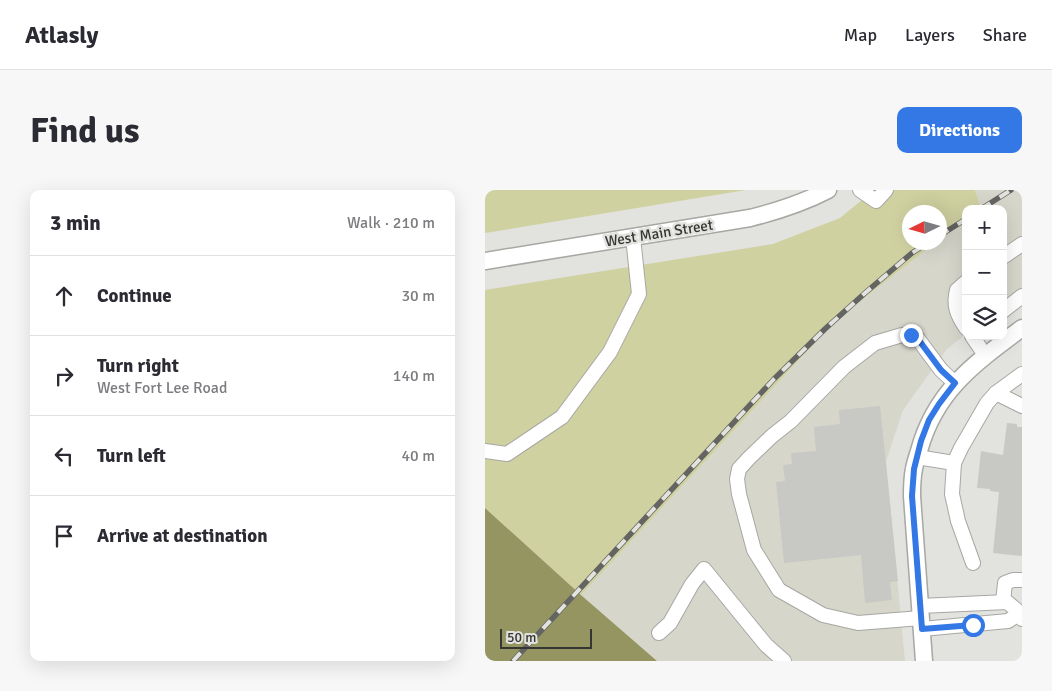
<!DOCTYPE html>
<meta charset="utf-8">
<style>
:root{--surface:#fff;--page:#f7f7f7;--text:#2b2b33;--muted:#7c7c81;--line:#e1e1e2;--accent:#3378e5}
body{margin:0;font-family:Signika,sans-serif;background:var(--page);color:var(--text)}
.controls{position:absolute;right:15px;top:15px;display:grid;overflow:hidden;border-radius:10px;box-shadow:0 5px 20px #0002}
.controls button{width:45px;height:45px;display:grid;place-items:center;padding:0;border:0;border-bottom:1px solid var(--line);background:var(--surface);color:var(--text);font:25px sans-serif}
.compass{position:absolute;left:417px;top:15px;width:45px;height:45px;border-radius:50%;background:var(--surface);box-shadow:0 5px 20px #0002;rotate:265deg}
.scale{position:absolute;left:15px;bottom:12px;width:92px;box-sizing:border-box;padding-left:5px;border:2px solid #353534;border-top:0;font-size:14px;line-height:18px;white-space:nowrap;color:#353534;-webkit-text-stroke:4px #e2e2de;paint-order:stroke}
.stop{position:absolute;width:15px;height:15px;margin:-11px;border:4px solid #3378e5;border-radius:50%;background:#fff}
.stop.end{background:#3378e5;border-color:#fff;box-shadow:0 1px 5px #0008}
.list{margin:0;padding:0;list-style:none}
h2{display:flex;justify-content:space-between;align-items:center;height:65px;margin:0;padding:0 20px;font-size:21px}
h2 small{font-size:16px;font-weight:400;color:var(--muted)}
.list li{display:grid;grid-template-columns:32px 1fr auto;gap:15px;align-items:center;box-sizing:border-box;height:80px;padding:0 20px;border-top:1px solid var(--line)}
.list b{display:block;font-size:19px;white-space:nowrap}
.list p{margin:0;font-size:16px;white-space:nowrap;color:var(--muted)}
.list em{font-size:16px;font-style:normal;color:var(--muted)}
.icon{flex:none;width:28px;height:28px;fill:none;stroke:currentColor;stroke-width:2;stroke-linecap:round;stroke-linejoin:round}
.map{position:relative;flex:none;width:537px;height:471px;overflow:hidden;border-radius:10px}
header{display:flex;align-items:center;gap:30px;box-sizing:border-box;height:70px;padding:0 25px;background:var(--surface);border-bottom:1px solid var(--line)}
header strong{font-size:24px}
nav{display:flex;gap:28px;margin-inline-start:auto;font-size:18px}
.intro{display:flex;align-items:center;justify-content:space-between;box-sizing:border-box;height:120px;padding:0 30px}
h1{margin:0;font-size:35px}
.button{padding:12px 22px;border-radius:10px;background:var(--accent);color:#fff;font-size:18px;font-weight:700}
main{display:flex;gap:30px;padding:0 30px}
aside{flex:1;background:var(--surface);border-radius:10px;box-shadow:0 5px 20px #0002}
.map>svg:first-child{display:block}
</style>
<header>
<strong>Atlasly</strong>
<nav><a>Map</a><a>Layers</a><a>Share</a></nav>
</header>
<div class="intro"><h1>Find us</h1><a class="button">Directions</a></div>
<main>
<aside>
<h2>3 min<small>Walk · 210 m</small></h2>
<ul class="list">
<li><svg class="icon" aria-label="ahead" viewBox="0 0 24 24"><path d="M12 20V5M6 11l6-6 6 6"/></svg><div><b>Continue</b></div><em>30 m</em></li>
<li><svg class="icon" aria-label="right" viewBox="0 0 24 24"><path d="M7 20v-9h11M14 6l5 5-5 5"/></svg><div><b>Turn right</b><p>West Fort Lee Road</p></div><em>140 m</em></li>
<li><svg class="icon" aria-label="left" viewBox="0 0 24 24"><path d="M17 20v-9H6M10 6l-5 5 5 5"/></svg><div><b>Turn left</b></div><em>40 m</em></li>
<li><svg class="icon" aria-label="arrive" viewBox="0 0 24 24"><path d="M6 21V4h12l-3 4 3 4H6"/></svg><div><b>Arrive at destination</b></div></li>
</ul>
</aside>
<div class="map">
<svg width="537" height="471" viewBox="0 0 537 471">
<rect width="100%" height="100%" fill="#e2e2de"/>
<g fill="#d6d6cb">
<polygon points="490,0 537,0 537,99 518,114 518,19 496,19"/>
<polygon points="481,31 481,144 462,159 418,220 401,271 420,471 172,471 96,405 352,129 450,53 454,52 455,49 459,45"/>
</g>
<g fill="#d0d1a1">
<polygon points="0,0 261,0 0,43"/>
<polygon points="389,0 490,0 496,19 481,19 481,31 455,49 454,22 424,22 424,52 450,53 352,129 96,405 0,318 0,100 288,54 355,28"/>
</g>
<polygon fill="#949561" points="0,318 96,405 172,471 0,471"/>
<g fill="#c8c8c5">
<polygon points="395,216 413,391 405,392 407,410 380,413 376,365 299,373 291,292 300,291 298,275 307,274 306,263 331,261 329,237 355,234 354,220"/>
<polygon points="522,233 532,234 532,237 537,237 537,365 536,366 508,363 514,302 505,301 505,299 492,298 496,261 518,265"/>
</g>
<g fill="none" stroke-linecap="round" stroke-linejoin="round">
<g stroke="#a7a7a3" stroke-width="16">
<g id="minor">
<polyline points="375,0 391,11 401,0"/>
<polyline points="518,67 537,54"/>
<path d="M481,92l-9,8c-4,15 0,25 9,38"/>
<polyline points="518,121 537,106"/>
<polyline points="487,146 500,165"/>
<polyline points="511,203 537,216"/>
<polyline points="0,261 22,264 77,227 125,162 154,104 148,47"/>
<polyline points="432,267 469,273 476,258 502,213 511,203 537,184"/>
<polyline points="469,273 467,304 473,331 488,373"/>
<polyline points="518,412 520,393 528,390 537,390"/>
<polyline points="435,416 522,412 535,423 537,429"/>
<polyline points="436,428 373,433 338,425 294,400 269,360 254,304 252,289 254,279 264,268 287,246 306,231 359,177 390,153 417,145 426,145 433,149 456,180 470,193"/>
<polyline points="437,439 523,431 535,423 537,423"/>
<polyline points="174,443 185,433 207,394 219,379 281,455 299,471"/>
</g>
</g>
<g stroke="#a7a7a3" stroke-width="19">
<g id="major">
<path d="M0,71l265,-43c28,-7 53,-15 78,-28"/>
<path d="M439,471l-12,-165c0,-9 0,-18 2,-27 1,-6 3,-12 5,-18 16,-60 56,-88 103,-123"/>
</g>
</g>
<use href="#minor" stroke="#fff" stroke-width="14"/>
<use href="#major" stroke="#fff" stroke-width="16"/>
<g stroke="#646462" stroke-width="5.5">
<g id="rail">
<polyline points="496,19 526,0"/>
<polyline points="454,46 481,29"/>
<polyline points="28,471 289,189 341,138 380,103 427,63 444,52"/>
</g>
</g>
<use href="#rail" stroke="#e2e2de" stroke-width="4" stroke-dasharray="11" stroke-linecap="butt"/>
</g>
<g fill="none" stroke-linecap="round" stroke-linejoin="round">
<polyline stroke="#3378e5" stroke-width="6" points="426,145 433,149 456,180 470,193 454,214 444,230 436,251 429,279 427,306 437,439 488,435"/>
</g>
<g text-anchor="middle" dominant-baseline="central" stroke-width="5" stroke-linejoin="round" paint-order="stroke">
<g font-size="15" fill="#353534" stroke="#e2e2de">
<text transform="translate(174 43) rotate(-9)">West Main Street</text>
</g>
</g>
</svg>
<div class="controls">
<button>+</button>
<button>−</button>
<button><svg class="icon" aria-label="layers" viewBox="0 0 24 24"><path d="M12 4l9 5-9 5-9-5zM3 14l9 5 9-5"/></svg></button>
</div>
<svg class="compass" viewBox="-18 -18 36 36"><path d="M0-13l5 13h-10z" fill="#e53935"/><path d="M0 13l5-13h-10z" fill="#7c7c81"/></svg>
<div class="scale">50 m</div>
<div class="stop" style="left:488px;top:435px"></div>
<div class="stop end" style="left:426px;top:145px"></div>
</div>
</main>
